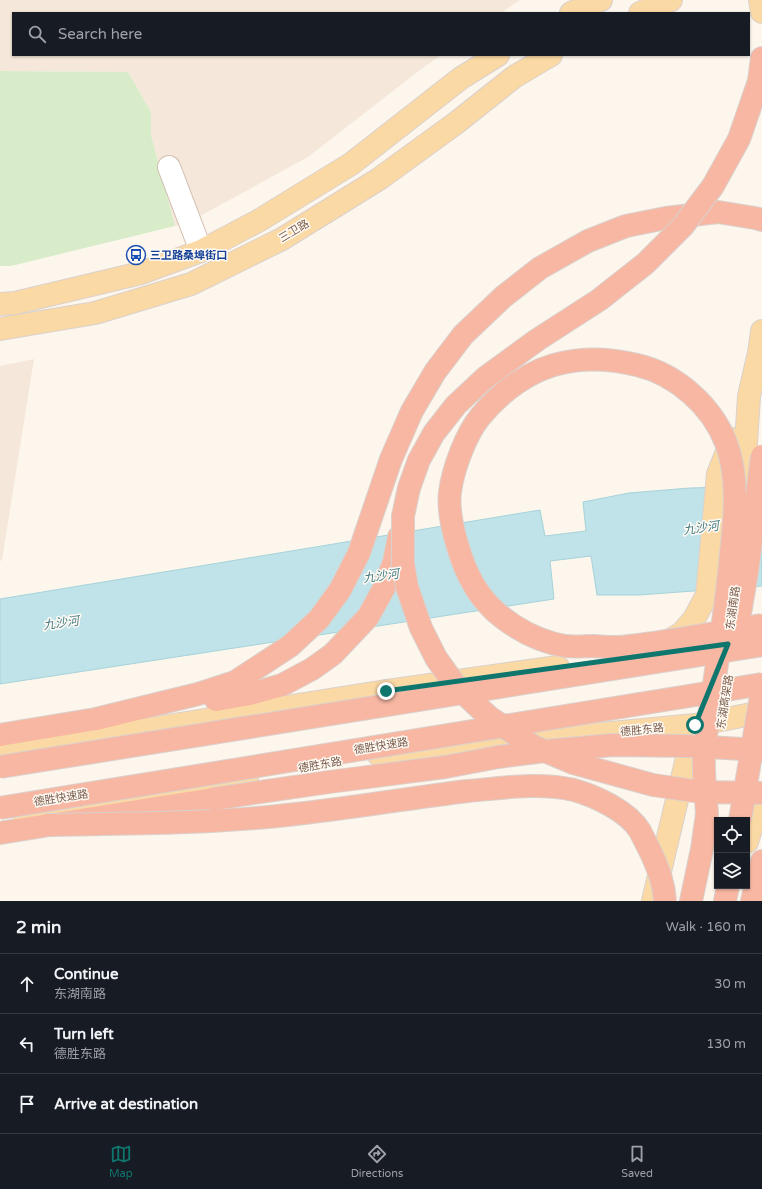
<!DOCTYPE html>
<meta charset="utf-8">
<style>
:root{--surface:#171b24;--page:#20242c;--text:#f1f3f6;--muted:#9ea1a6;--line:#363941;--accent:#0f766e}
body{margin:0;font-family:"Varela Round","Noto Sans SC",sans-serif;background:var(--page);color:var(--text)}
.controls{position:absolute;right:12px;bottom:12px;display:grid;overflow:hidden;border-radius:0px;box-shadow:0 1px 3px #0004}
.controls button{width:36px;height:36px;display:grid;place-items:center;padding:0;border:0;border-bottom:1px solid var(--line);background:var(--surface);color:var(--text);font:20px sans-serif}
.stop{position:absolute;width:12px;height:12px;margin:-9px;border:3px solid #0f766e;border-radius:50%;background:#fff}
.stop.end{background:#0f766e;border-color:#fff;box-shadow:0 1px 4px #0008}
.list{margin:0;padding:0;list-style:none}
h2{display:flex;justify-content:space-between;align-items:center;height:52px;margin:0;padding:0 16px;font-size:17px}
h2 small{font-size:13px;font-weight:400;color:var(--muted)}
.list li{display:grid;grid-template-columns:26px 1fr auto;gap:12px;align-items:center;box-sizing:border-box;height:60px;padding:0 16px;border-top:1px solid var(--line)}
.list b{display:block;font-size:15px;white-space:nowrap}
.list p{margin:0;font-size:13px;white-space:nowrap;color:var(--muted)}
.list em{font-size:13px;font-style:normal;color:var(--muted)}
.icon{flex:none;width:22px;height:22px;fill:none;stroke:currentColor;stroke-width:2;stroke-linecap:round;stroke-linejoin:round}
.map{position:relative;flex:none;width:762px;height:901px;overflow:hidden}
.search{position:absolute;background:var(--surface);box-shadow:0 1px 3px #0004;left:12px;right:12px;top:12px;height:44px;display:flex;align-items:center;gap:10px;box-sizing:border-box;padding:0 14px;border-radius:0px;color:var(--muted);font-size:15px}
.sheet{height:232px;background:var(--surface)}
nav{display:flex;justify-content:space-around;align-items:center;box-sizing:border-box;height:56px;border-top:1px solid var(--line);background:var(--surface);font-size:11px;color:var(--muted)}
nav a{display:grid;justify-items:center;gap:2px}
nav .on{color:var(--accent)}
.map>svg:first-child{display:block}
</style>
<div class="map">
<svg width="762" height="901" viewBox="0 0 762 901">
<rect width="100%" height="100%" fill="#fdf6ec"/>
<g fill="#f5e8da">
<polygon points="0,0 520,0 501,13 13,13 13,55 441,55 420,70 308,157 202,215 175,226 151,135 151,112 128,72 0,71"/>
<polygon points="34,359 2,560 0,561 0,366"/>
</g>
<polygon fill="#d8ecc9" points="0,71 128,72 151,112 151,135 175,226 11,266 0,266"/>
<polygon fill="#bfe3e8" stroke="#a5d3da" points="762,486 762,586 639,595 597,595 591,556 550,561 554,599 0,684 0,599 540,510 545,536 586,531 583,502 629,493 690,488"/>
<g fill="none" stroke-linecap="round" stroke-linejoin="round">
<g stroke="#d1beb0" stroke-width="24">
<polyline id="minor" points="169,167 201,251"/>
</g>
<g stroke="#dad1cd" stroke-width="24">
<g id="major">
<polyline points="760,0 762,12"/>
<polyline points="571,13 601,0"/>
<polyline points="640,13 671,0"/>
<polyline points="0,304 15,303 141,273 201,251 258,221 351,164 461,78 498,55"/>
<polyline points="0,329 95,313 191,284 282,239 379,179 456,123 514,77 551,55"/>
<polyline points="742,506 749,396 759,353 762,331"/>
<polyline points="664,644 682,633 694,619 707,595 718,474 732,439"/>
<polyline points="0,753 386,691 558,667"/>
<polyline points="379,755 695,725 762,712"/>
<polyline points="25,819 247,779"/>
<polyline points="747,842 762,793"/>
<polyline points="653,901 694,728"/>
</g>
</g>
<g stroke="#dad1cd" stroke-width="24">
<g id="highway">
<polyline points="713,186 739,139 759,81 762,58"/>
<polyline points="216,700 250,694 282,685 312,669 333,654 368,617 384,588 394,562 399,537"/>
<polyline points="0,735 96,719 198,694 235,682 290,646 319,619 340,590 359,553 391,459 412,411 435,372 463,335 503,297 540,268 588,241 626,226 666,218 718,212 755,218 762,220"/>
<polyline points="0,833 213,799"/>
<polyline points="691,901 702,849 707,814"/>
<polyline points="725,901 728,886"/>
<polyline points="752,901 762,861"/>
</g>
</g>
<use href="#minor" stroke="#fff" stroke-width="22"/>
<use href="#major" stroke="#fbd9a5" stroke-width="22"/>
<use href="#highway" stroke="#f7b7a3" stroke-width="22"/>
<g stroke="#dad1cd" stroke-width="24" stroke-linecap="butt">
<g id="highway-bridge">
<polyline points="713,186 683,226 646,263 599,300 537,340 485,378 456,405 434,433 419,460 409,488 403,516 403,564 407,587 421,628 436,658 456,686 489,717 533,746 573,763 653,785 701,792 762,793"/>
<polyline points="735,643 747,572 762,456"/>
<polyline points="0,767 762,645"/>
<polyline points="213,799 329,782 445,767 498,757 545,751 613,745 688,746 762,750"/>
<polyline points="0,808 762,684"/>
<path d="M707,814c-1,-19 -4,-39 -3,-58 1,-20 5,-39 8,-58 7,-49 15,-97 19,-145 4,-35 8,-77 -5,-110 -14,-37 -50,-69 -89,-78 -25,-6 -50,-8 -75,-2 -31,6 -62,29 -82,54 -14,17 -27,52 -30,75 -2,17 2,35 7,52 4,14 10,30 18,43 18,30 55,53 90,59 9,1 20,0 29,0 12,1 24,2 35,0 45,-5 89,-14 133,-21"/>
<polyline points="740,820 762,690"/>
<path d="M47,825c81,-2 161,-1 240,-10 61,-6 121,-17 181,-24 34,-3 71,-9 106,-1 21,6 54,21 66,41 4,8 8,16 12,24 7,16 12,29 13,46"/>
</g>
</g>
<use href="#highway-bridge" stroke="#f7b7a3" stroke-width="22"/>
</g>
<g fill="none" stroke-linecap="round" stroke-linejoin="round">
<polyline stroke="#0f766e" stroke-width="5" points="386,691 728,644 695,725"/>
</g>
<defs>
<g id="bus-ring" transform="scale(1)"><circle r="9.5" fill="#fffaf3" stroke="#1a4fb4" stroke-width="1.5"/><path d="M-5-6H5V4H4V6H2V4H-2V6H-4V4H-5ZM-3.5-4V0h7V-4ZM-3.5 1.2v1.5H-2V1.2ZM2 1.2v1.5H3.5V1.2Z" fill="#1a4fb4"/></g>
</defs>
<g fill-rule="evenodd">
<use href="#bus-ring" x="136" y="255"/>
</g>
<g text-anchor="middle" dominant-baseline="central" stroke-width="3" stroke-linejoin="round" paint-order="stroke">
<g font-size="11" fill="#7a5c4d" stroke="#fffaf3">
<text transform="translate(294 231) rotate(-31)">三卫路</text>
<text transform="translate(733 608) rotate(-82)">东湖南路</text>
<text transform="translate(725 702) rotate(-81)">东湖高架路</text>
<text transform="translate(642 730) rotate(-6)">德胜东路</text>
<text transform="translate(381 746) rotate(-9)">德胜快速路</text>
<text transform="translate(320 765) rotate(-10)">德胜东路</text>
<text transform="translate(61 798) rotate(-9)">德胜快速路</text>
</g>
<g font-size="11" font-weight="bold" fill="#164399" stroke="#fffaf3" text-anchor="start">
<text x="150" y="255">三卫路桑埠街口</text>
</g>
<g font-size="12" font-style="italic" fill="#437c86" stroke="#fffaf3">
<text transform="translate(701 528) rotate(-8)">九沙河</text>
<text transform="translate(381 576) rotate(-8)">九沙河</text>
<text transform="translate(61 623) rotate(-8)">九沙河</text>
</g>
</g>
</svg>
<div class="controls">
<button><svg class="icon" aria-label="locate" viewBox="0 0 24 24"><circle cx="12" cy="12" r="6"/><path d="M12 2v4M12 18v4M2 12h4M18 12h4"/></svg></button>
<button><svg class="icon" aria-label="layers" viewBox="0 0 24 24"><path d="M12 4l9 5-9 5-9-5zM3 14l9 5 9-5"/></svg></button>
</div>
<div class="stop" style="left:695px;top:725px"></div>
<div class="stop end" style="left:386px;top:691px"></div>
<div class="search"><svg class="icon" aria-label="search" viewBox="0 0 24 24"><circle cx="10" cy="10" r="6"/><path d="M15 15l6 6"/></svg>Search here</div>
</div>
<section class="sheet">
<h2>2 min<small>Walk · 160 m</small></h2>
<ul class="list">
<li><svg class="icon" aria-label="ahead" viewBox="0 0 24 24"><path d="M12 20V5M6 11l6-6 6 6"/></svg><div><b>Continue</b><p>东湖南路</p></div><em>30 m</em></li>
<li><svg class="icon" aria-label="left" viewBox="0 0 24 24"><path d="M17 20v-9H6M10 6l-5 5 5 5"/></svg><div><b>Turn left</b><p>德胜东路</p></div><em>130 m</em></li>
<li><svg class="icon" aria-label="arrive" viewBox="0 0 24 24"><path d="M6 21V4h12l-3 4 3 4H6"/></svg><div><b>Arrive at destination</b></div></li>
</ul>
</section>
<nav>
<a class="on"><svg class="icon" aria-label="map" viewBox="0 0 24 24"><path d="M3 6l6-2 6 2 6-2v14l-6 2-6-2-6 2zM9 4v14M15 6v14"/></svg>Map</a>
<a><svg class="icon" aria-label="directions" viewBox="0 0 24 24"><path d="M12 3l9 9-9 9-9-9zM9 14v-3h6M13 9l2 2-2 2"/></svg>Directions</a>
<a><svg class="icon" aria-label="saved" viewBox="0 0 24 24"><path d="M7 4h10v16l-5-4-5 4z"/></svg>Saved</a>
</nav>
